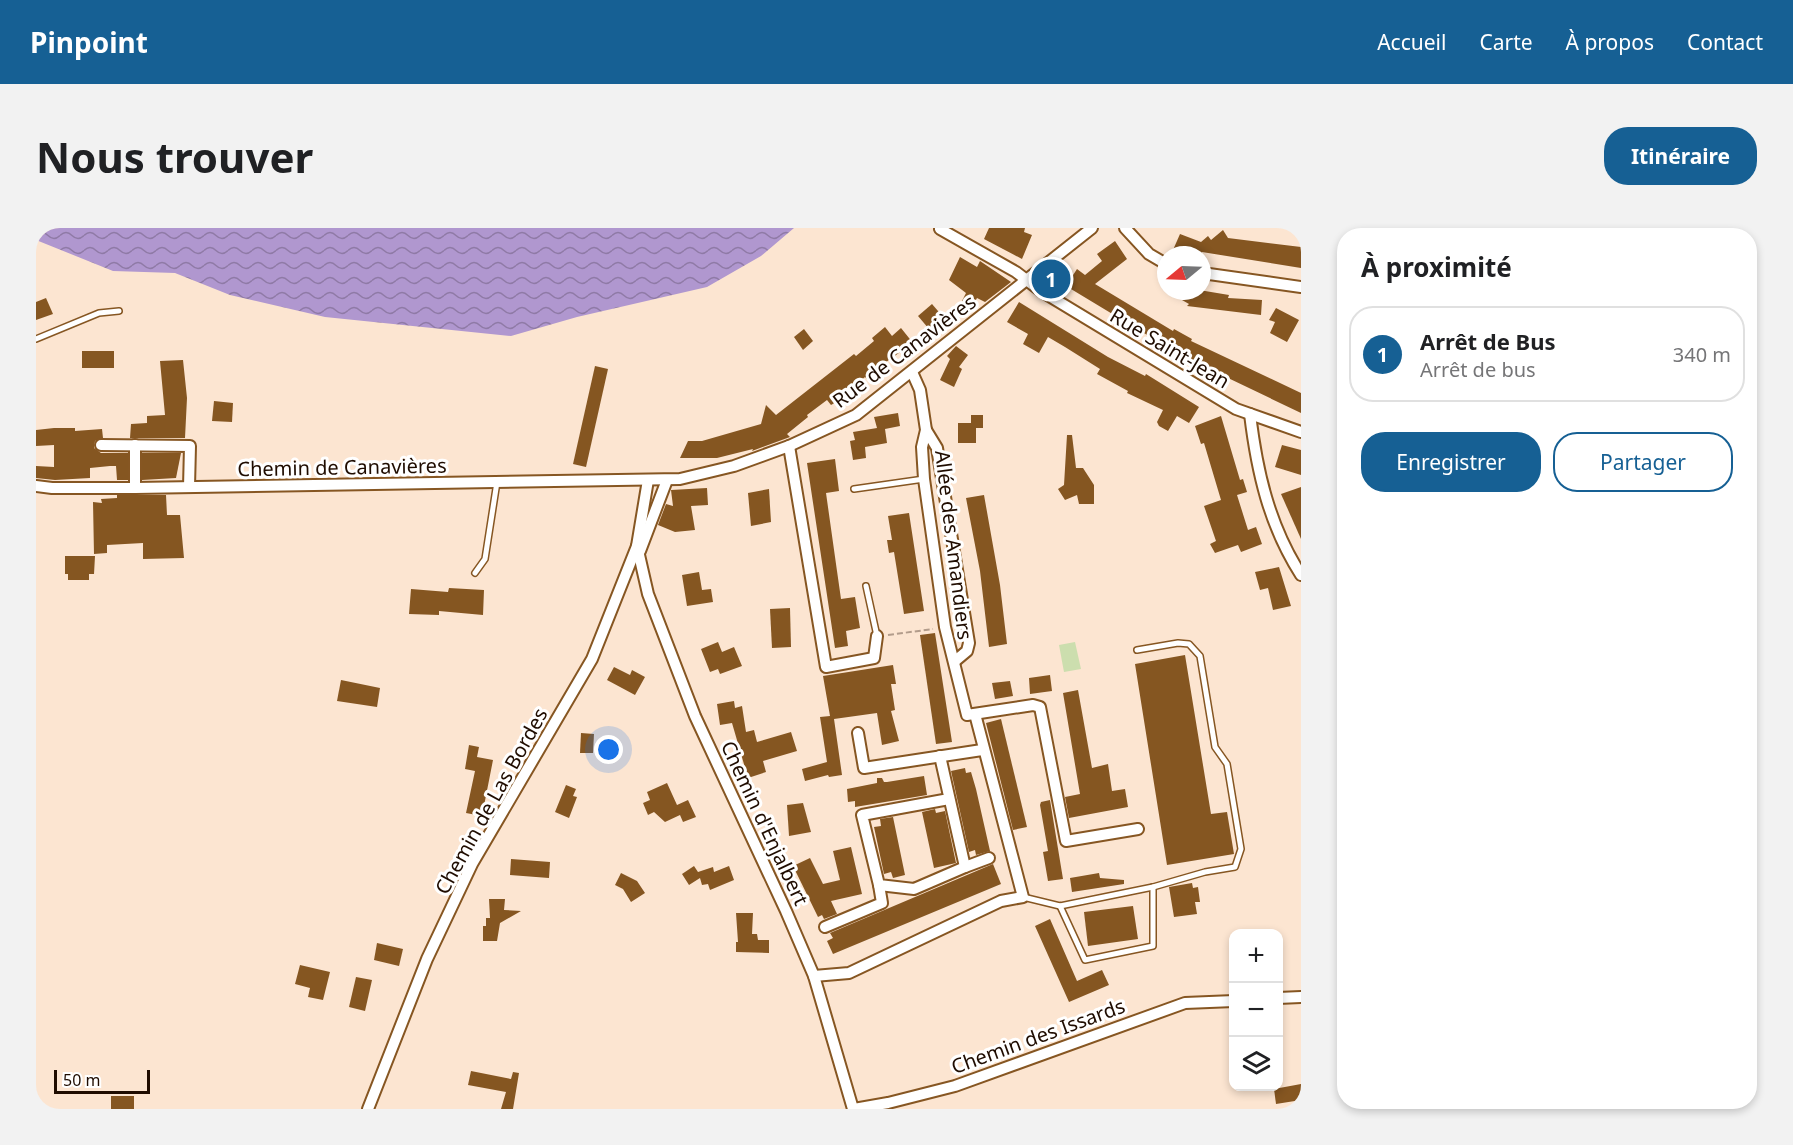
<!DOCTYPE html>
<html lang="fr">
<meta charset="utf-8">
<style>
:root{--surface:#fff;--page:#f2f2f2;--text:#202124;--muted:#757577;--line:#e0e0e0;--accent:#166094}
body{margin:0;font-family:"Noto Sans",sans-serif;background:var(--page);color:var(--text)}
.controls{position:absolute;right:18px;bottom:18px;display:grid;overflow:hidden;border-radius:12px;box-shadow:0 3px 9px #0003}
.controls button{width:54px;height:54px;display:grid;place-items:center;padding:0;border:0;border-bottom:2px solid var(--line);background:var(--surface);color:var(--text);font:30px sans-serif}
.compass{position:absolute;left:1121px;top:18px;width:54px;height:54px;border-radius:50%;background:var(--surface);box-shadow:0 3px 9px #0003;rotate:251deg}
.scale{position:absolute;left:18px;bottom:15px;width:96px;box-sizing:border-box;padding-left:6px;border:3px solid #1f0c00;border-top:0;font-size:16px;line-height:21px;white-space:nowrap;color:#1f0c00;-webkit-text-stroke:4px #fff;paint-order:stroke}
.you{position:absolute;left:573px;top:522px;width:21px;height:21px;margin:-15px;border:4px solid #fff;border-radius:50%;background:#1a73e8;box-shadow:0 0 0 9px #1a73e833}
.badge{display:grid;place-items:center;width:39px;height:39px;border-radius:50%;background:var(--accent);color:#fff;font-size:20px;font-weight:700}
.pin{position:absolute;translate:-50% -50%;border:3px solid #fff;box-shadow:0 2px 6px #0006}
.list{margin:0;padding:0;list-style:none}
h2{display:flex;justify-content:space-between;align-items:center;height:78px;margin:0;padding:0 24px;font-size:26px}
h2 small{font-size:20px;font-weight:400;color:var(--muted)}
.list li{display:grid;grid-template-columns:39px 1fr auto;gap:18px;align-items:center;box-sizing:border-box;height:96px;margin:0 12px 12px;padding:0 12px;border:2px solid var(--line);border-radius:24px}
.list b{display:block;font-size:22px;white-space:nowrap}
.list p{margin:0;font-size:20px;white-space:nowrap;color:var(--muted)}
.list em{font-size:20px;font-style:normal;color:var(--muted)}
.actions{display:flex;gap:12px;padding:18px 24px}
.actions a{flex:1;padding:14px 0;border:2px solid var(--accent);border-radius:24px;text-align:center;font-size:21px;color:var(--accent)}
.actions .main{background:var(--accent);color:#fff}
.icon{flex:none;width:33px;height:33px;fill:none;stroke:currentColor;stroke-width:2;stroke-linecap:round;stroke-linejoin:round}
.map{position:relative;flex:none;width:1265px;height:881px;overflow:hidden;border-radius:24px}
header{display:flex;align-items:center;gap:36px;box-sizing:border-box;height:84px;padding:0 30px;background:var(--accent);color:#fff}
header strong{font-size:28px}
nav{display:flex;gap:33px;margin-inline-start:auto;font-size:21px}
.intro{display:flex;align-items:center;justify-content:space-between;box-sizing:border-box;height:144px;padding:0 36px}
h1{margin:0;font-size:42px}
.button{padding:15px 27px;border-radius:24px;background:var(--accent);color:#fff;font-size:21px;font-weight:700}
main{display:flex;gap:36px;padding:0 36px}
aside{flex:1;background:var(--surface);border-radius:24px;box-shadow:0 3px 9px #0003}
.map>svg:first-child{display:block}
</style>
<header>
<strong>Pinpoint</strong>
<nav><a>Accueil</a><a>Carte</a><a>À propos</a><a>Contact</a></nav>
</header>
<div class="intro"><h1>Nous trouver</h1><a class="button">Itinéraire</a></div>
<main>
<div class="map">
<svg width="1265" height="881" viewBox="0 0 1265 881">
<defs>
<pattern id="water-waves" width="16" height="10" patternUnits="userSpaceOnUse" patternTransform="scale(1.5)"><rect width="16" height="10" fill="#b097cf"/><path d="M0 5q4-4 8 0t8 0" fill="none" stroke="#8f7aa6"/></pattern>
</defs>
<rect width="100%" height="100%" fill="#fce5d1"/>
<polygon fill="#ccdeae" points="1039,414 1045,441 1028,444 1023,417"/>
<polygon fill="url(#water-waves)" points="0,0 758,0 725,28 671,59 541,89 475,108 289,89 194,67 139,45 77,43 0,12"/>
<g fill="#855621">
<polygon points="953,0 989,0 988,4 996,7 986,31 948,11"/>
<polygon points="1187,2 1192,10 1265,19 1265,40 1166,24 1165,27 1150,27 1137,22 1144,6 1165,14 1172,8 1175,12"/>
<polygon points="1079,13 1091,31 1059,56 1137,103 1138,101 1156,111 1155,113 1265,165 1265,185 1146,128 1030,58 1041,41 1049,47 1066,33 1061,26"/>
<polygon points="924,29 941,39 944,33 975,54 949,74 941,70 936,79 926,73 930,65 913,52"/>
<polygon points="1152,63 1169,63 1193,67 1192,70 1226,72 1225,87 1151,78 1153,76 1146,72"/>
<polygon points="10,70 17,86 0,92 0,74"/>
<polygon points="983,74 1072,129 1109,148 1110,146 1163,179 1153,195 1141,188 1132,203 1123,198 1121,194 1127,182 1091,165 1092,163 1061,146 1064,141 1029,119 1012,109 1003,125 987,116 992,106 971,94"/>
<polygon points="896,76 908,90 893,101 882,88"/>
<polygon points="1240,80 1263,92 1251,114 1234,105 1239,94 1233,92"/>
<polygon points="849,99 856,108 865,100 877,115 843,139 844,141 831,151 829,149 802,173 795,177 791,172 771,187 772,189 751,206 754,209 716,223 717,221 681,230 644,230 652,213 666,213 725,196 730,177 740,187 818,126 820,128 838,113 836,110"/>
<polygon points="768,101 777,113 767,122 758,109"/>
<polygon points="920,118 932,127 923,139 926,141 918,159 904,152 914,131 911,128"/>
<rect x="46" y="123" width="32" height="17"/>
<polygon points="147,132 151,170 149,210 94,210 95,196 111,195 111,188 129,187 124,133"/>
<polygon points="559,138 572,141 550,239 537,236"/>
<polygon points="178,173 197,175 196,194 176,193"/>
<polygon points="862,185 864,198 849,201 851,215 829,219 830,230 817,232 814,213 819,212 817,204 841,200 838,189"/>
<polygon points="935,187 947,187 947,200 940,200 940,215 922,215 922,195 935,195"/>
<polygon points="1185,188 1204,252 1207,251 1211,264 1201,267 1212,302 1220,299 1226,316 1205,324 1202,317 1179,325 1174,316 1180,313 1168,278 1185,272 1168,215 1165,216 1159,198"/>
<polygon points="18,200 39,200 39,203 66,201 67,210 59,213 58,220 65,225 92,225 92,252 81,252 80,238 74,238 54,240 54,250 19,252 0,250 0,238 18,239 18,217 0,218 0,202"/>
<polygon points="1031,207 1036,207 1040,240 1047,240 1058,257 1058,276 1043,276 1041,267 1029,272 1022,261 1028,257"/>
<polygon points="1246,217 1265,222 1265,247 1239,239"/>
<polygon points="106,225 145,225 140,250 106,252"/>
<polygon points="799,231 803,263 790,265 801,343 805,371 819,369 824,400 810,403 812,418 799,420 771,235"/>
<polygon points="1265,259 1265,311 1245,266"/>
<polygon points="671,260 672,277 655,278 659,302 639,304 622,297 630,276 637,278 635,262"/>
<polygon points="733,261 735,294 715,298 712,265"/>
<polygon points="81,267 130,267 131,287 144,287 148,330 107,331 107,315 71,317 71,325 58,326 57,274 66,275 65,271 81,270"/>
<polygon points="948,267 964,357 971,416 953,419 944,343 930,270"/>
<polygon points="873,285 888,383 868,386 858,324 853,325 851,312 856,312 852,288"/>
<polygon points="29,328 59,328 58,346 53,346 53,352 32,352 32,346 29,346"/>
<polygon points="1243,339 1255,378 1237,382 1232,360 1224,362 1219,344"/>
<polygon points="663,344 666,362 675,361 677,374 651,378 646,347"/>
<polygon points="413,360 448,362 447,387 403,383 403,387 373,386 375,361 412,364"/>
<polygon points="754,380 755,419 736,420 734,381"/>
<polygon points="899,405 916,514 900,516 884,407"/>
<polygon points="682,414 686,424 698,419 706,438 684,446 682,441 674,444 665,421"/>
<polygon points="1149,427 1175,586 1191,584 1198,626 1131,637 1099,436"/>
<polygon points="857,437 860,456 855,456 859,482 855,483 863,513 846,517 841,485 798,491 806,547 793,549 792,547 769,553 766,541 791,534 784,489 794,488 787,448"/>
<polygon points="578,439 594,447 596,442 609,449 599,467 571,452"/>
<polygon points="1014,447 1016,463 994,466 993,450"/>
<polygon points="305,452 344,460 341,479 301,473"/>
<polygon points="974,453 977,468 959,471 956,455"/>
<polygon points="1042,462 1056,540 1072,536 1076,563 1089,561 1092,579 1033,590 1029,569 1044,566 1027,465"/>
<polygon points="698,473 699,480 706,478 710,504 718,502 721,514 755,504 761,523 727,533 730,544 712,550 696,495 684,497 681,476"/>
<polygon points="965,491 991,599 977,602 950,495"/>
<polygon points="545,505 558,506 557,525 544,525"/>
<polygon points="433,517 443,519 441,529 457,532 446,588 430,585 439,543 429,541"/>
<polygon points="929,540 930,545 935,544 940,561 954,623 940,627 939,622 933,624 915,543"/>
<polygon points="888,548 891,567 819,579 819,573 812,574 811,561 841,555 841,550 846,550 848,554 851,554"/>
<polygon points="631,555 641,577 652,572 660,589 647,594 644,587 629,594 618,584 612,587 607,575 614,572 611,564"/>
<polygon points="530,557 540,561 537,568 541,569 533,590 519,584"/>
<polygon points="1014,572 1027,651 1012,653 1007,624 1012,623 1004,577 1005,574"/>
<polygon points="767,575 775,604 753,608 751,577"/>
<polygon points="899,581 900,585 909,583 920,635 898,640 886,584"/>
<polygon points="857,589 869,647 857,650 855,644 848,646 838,599 845,598 844,591"/>
<polygon points="815,619 826,666 795,673 801,686 788,691 786,687 782,689 757,638 774,630 787,656 804,652 797,623"/>
<polygon points="475,631 514,634 513,650 474,647"/>
<polygon points="957,636 965,656 797,726 791,713 797,710 794,705"/>
<polygon points="658,638 662,644 677,639 678,644 693,638 698,652 674,662 672,656 666,657 664,650 653,657 646,646"/>
<polygon points="585,645 601,653 609,665 595,674 587,661 579,657"/>
<polygon points="1063,645 1064,650 1088,652 1088,656 1036,664 1034,650"/>
<polygon points="1156,655 1157,660 1162,659 1164,674 1159,674 1161,686 1138,689 1133,659"/>
<polygon points="453,671 469,671 468,682 485,683 464,695 461,713 447,713 447,698 450,698 450,690 454,690"/>
<polygon points="1097,678 1102,711 1052,718 1048,684"/>
<polygon points="700,685 717,685 716,706 721,706 722,712 733,712 733,725 700,724 700,714 702,714"/>
<polygon points="1014,691 1041,753 1066,742 1073,757 1033,774 999,698"/>
<polygon points="341,715 367,721 363,738 338,732"/>
<polygon points="264,737 294,744 287,772 272,769 274,760 259,756"/>
<polygon points="320,749 336,752 329,783 313,779"/>
<polygon points="435,843 475,851 477,844 483,845 477,881 465,881 470,864 432,857"/>
<polygon points="1265,856 1265,872 1240,876 1238,861"/>
<rect x="75" y="868" width="23" height="13"/>
</g>
<g fill="none" stroke-linecap="round" stroke-linejoin="round">
<g stroke="#865622" stroke-width="8">
<g id="lane">
<polyline points="0,111 63,85 83,83"/>
<polyline points="818,261 888,251"/>
<polyline points="439,345 449,331 461,254"/>
<polyline points="830,358 841,408"/>
<polyline points="987,669 1024,678 1117,659 1169,644 1199,639 1205,621 1191,536 1179,519 1164,428 1153,416 1142,415 1101,422"/>
<polyline points="1024,678 1049,732 1117,718 1117,659"/>
</g>
</g>
<g stroke="#865622" stroke-width="14">
<g id="street">
<polyline points="1089,0 1113,26 1130,36"/>
<polyline points="904,1 980,44 1005,63 1200,181 1265,204"/>
<polyline points="1166,45 1265,59"/>
<polyline points="876,144 884,162 890,202 886,219 888,251 909,399 931,487 997,477 1004,479 1030,613 1102,601"/>
<path d="M1214,186c7,58 19,111 51,161"/>
<polyline points="890,202 901,220 933,415 931,423 919,433"/>
<polyline points="65,217 154,218 153,259"/>
<polyline points="753,218 790,439 838,430 841,408"/>
<polyline points="612,252 601,318 612,366 659,488 750,683 778,748 817,881"/>
<polyline points="0,258 16,260 99,260 644,251 698,238 753,218 820,187 1056,0"/>
<polyline points="99,260 99,217"/>
<polyline points="604,323 631,252"/>
<polyline points="822,505 828,540 946,522"/>
<polyline points="904,528 929,639 878,661 843,657 826,587 913,571"/>
<polyline points="929,639 953,630"/>
<polyline points="789,699 846,675 843,657"/>
<polyline points="778,748 813,745 965,673 987,669 939,486"/>
<polyline points="1242,770 1265,769"/>
<polyline points="332,881 391,731 436,636 556,431 601,318"/>
<polyline points="818,881 852,875 919,858 1149,775 1198,773"/>
</g>
</g>
<polyline stroke="#b29c8b" stroke-width="2" stroke-dasharray="6 3" stroke-linecap="butt" points="852,407 897,401"/>
<use href="#lane" stroke="#fff" stroke-width="5"/>
<use href="#street" stroke="#fff" stroke-width="10"/>
</g>
<g text-anchor="middle" dominant-baseline="central" stroke-width="6" stroke-linejoin="round" paint-order="stroke">
<g font-size="20" fill="#1f0c00" stroke="#fff">
<text transform="translate(1134 120) rotate(31)">Rue Saint-Jean</text>
<text transform="translate(868 123) rotate(-37)">Rue de Canavières</text>
<text transform="translate(306 239) rotate(-1)">Chemin de Canavières</text>
<text transform="translate(918 317) rotate(83)">Allée des Amandiers</text>
<text transform="translate(455 573) rotate(-61)">Chemin de Las Bordes</text>
<text transform="translate(729 595) rotate(65)">Chemin d'Enjalbert</text>
<text transform="translate(1002 808) rotate(-20)">Chemin des Issards</text>
</g>
</g>
</svg>
<div class="controls">
<button>+</button>
<button>−</button>
<button><svg class="icon" aria-label="layers" viewBox="0 0 24 24"><path d="M12 4l9 5-9 5-9-5zM3 14l9 5 9-5"/></svg></button>
</div>
<svg class="compass" viewBox="-18 -18 36 36"><path d="M0-13l5 13h-10z" fill="#e53935"/><path d="M0 13l5-13h-10z" fill="#757577"/></svg>
<div class="scale">50 m</div>
<div class="you"></div>
<div class="pin badge" style="left:1015px;top:51px">1</div>
</div>
<aside>
<h2>À proximité<small></small></h2>
<ul class="list">
<li><span class="badge">1</span><div><b>Arrêt de Bus</b><p>Arrêt de bus</p></div><em>340 m</em></li>
</ul>
<div class="actions"><a class="main">Enregistrer</a><a>Partager</a></div>
</aside>
</main>
